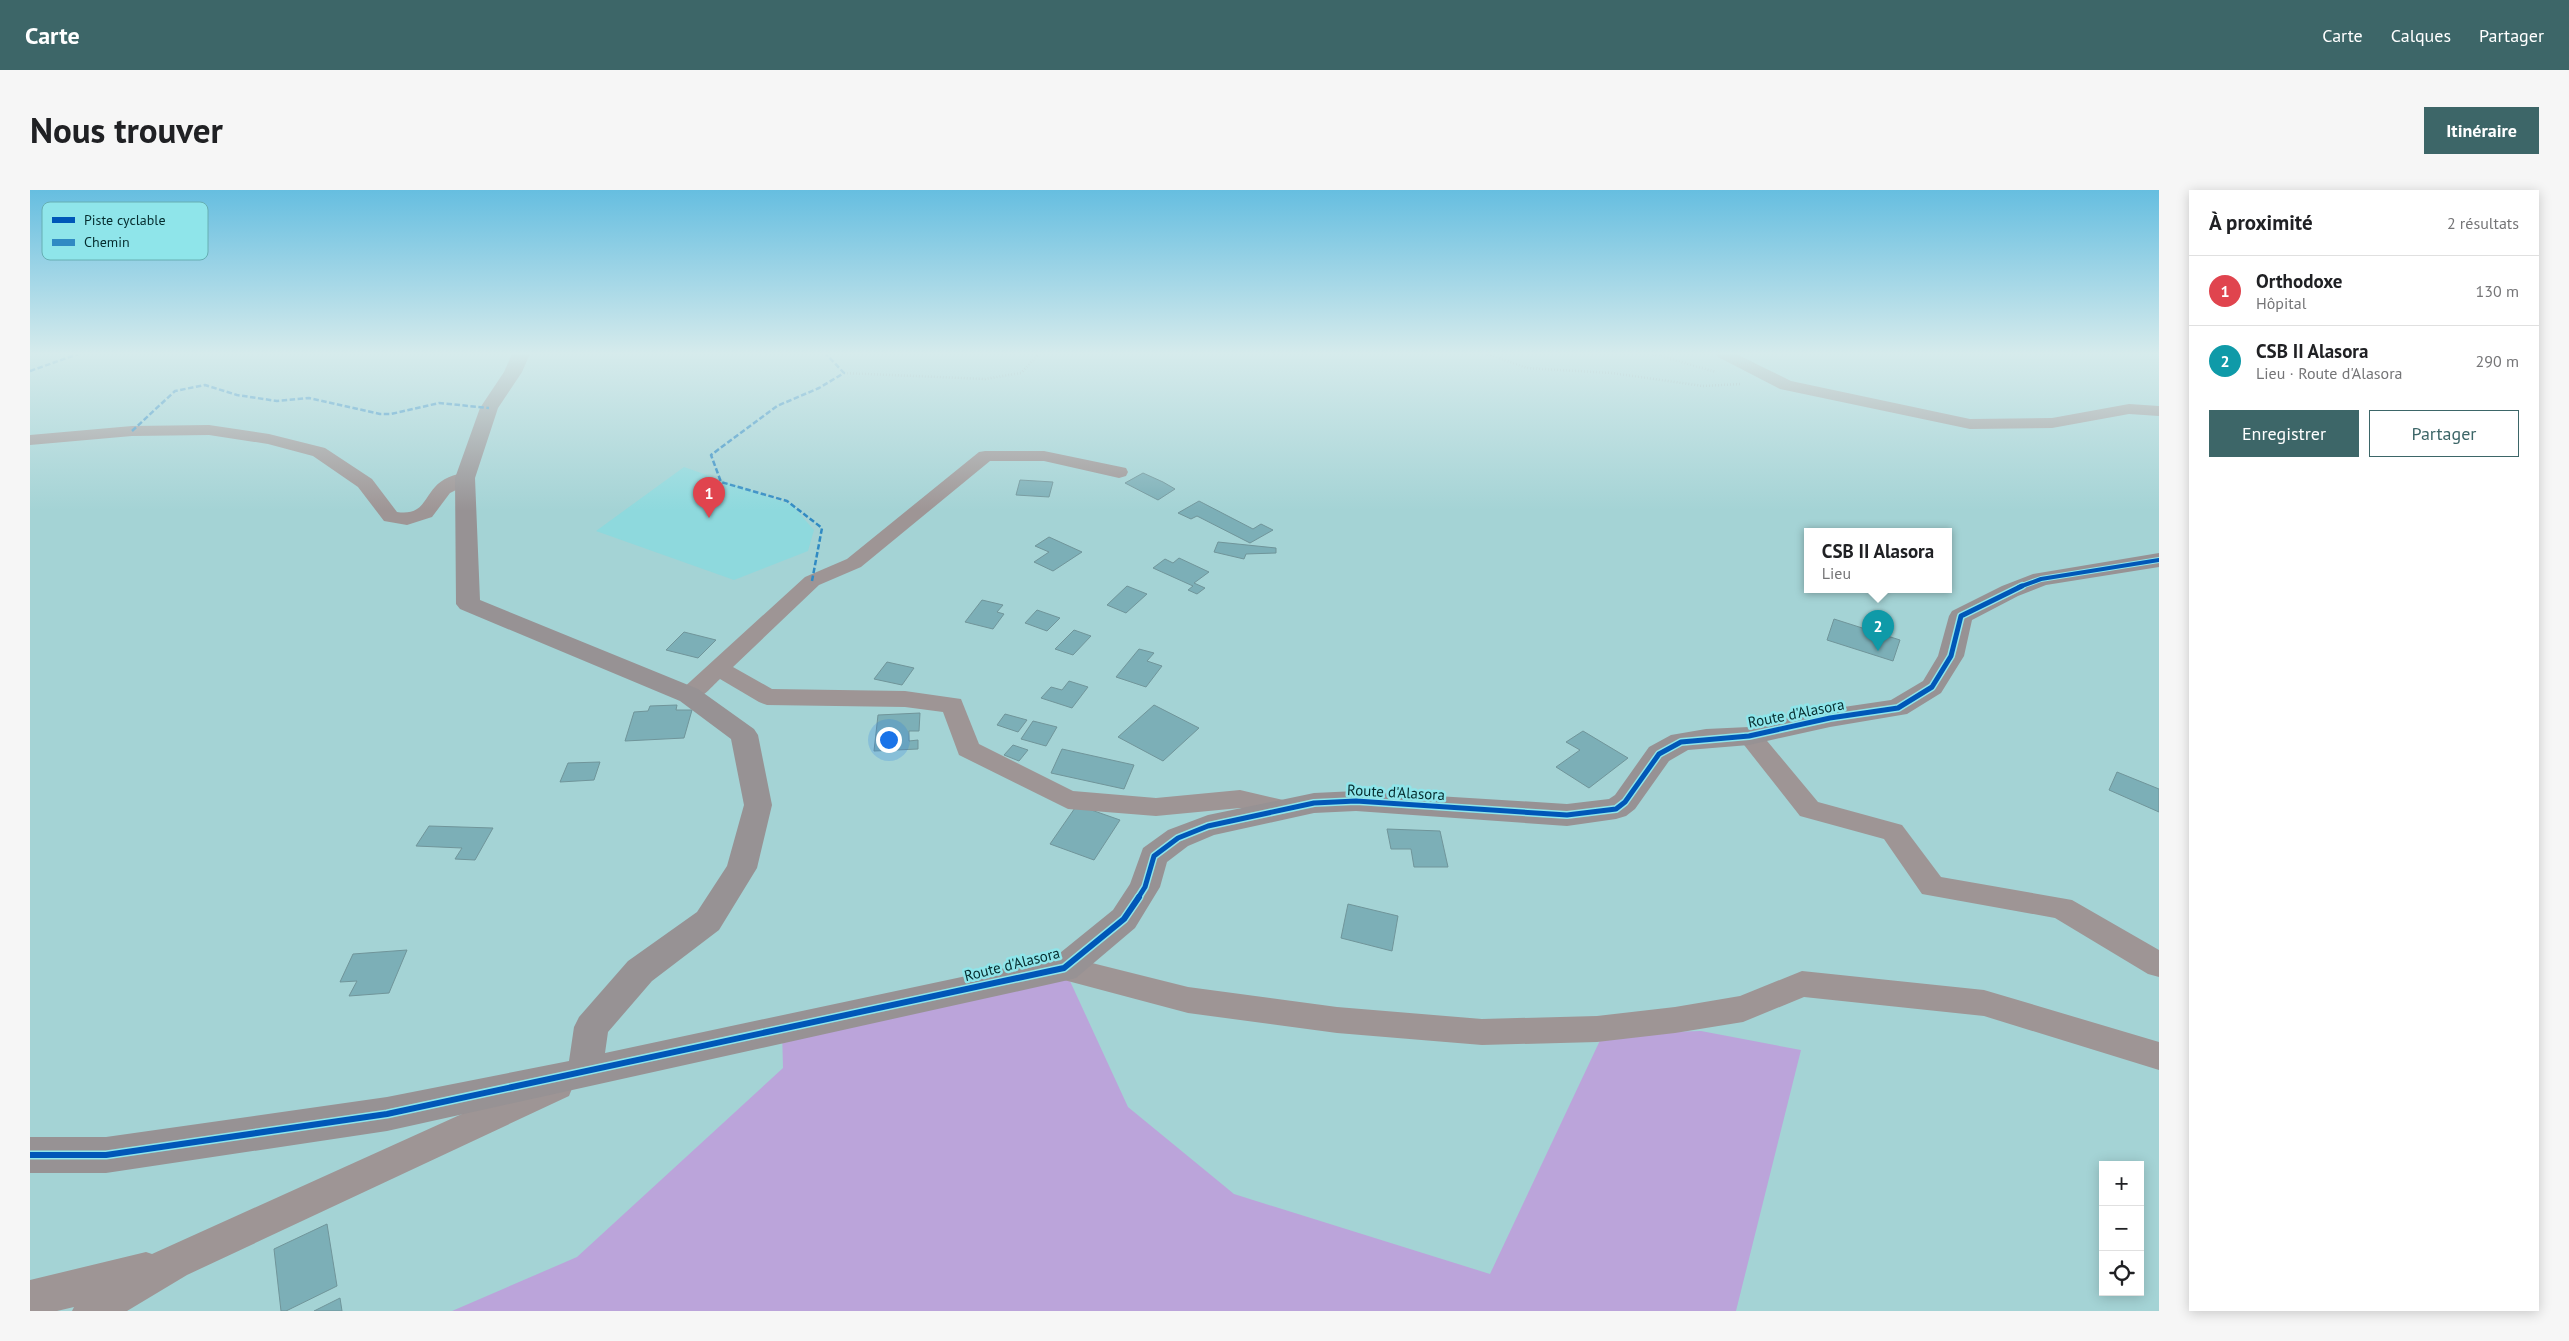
<!DOCTYPE html>
<html lang="fr">
<meta charset="utf-8">
<style>
:root{--surface:#fff;--page:#f6f6f6;--text:#202124;--muted:#757577;--line:#e0e0e0;--accent:#3d6668}
body{margin:0;font-family:"PT Sans",sans-serif;background:var(--page);color:var(--text)}
.controls{position:absolute;right:15px;bottom:15px;display:grid;overflow:hidden;border-radius:0px;box-shadow:0 2px 12px #0003}
.controls button{width:45px;height:45px;display:grid;place-items:center;padding:0;border:0;border-bottom:1px solid var(--line);background:var(--surface);color:var(--text);font:25px sans-serif}
.you{position:absolute;left:858px;top:549px;width:18px;height:18px;margin:-12px;border:4px solid #fff;border-radius:50%;background:#1a73e8;box-shadow:0 0 0 8px #1a73e833}
.badge{display:grid;place-items:center;width:32px;height:32px;border-radius:50%;background:var(--accent);color:#fff;font-size:16px;font-weight:700}
.pin{position:absolute;translate:-50% -41px;filter:drop-shadow(0 1px 2px #0008)}
.pin::after{content:'';position:absolute;top:26px;width:18px;height:15px;background:inherit;clip-path:polygon(0 0,100% 0,50% 100%)}
.popup{position:absolute;left:1774px;top:338px;width:148px;height:65px;box-sizing:border-box;display:grid;place-content:center;border-radius:0px;background:var(--surface);filter:drop-shadow(0 1px 4px #0005);font-size:16px;white-space:nowrap;color:var(--muted)}
.popup b{font-size:19px;color:var(--text)}
.popup::after{content:'';position:absolute;left:50%;top:100%;margin-left:-10px;border:10px solid transparent;border-top-color:var(--surface)}
.list{margin:0;padding:0;list-style:none}
h2{display:flex;justify-content:space-between;align-items:center;height:65px;margin:0;padding:0 20px;font-size:21px}
h2 small{font-size:16px;font-weight:400;color:var(--muted)}
.list li{display:grid;grid-template-columns:32px 1fr auto;gap:15px;align-items:center;box-sizing:border-box;height:70px;padding:0 20px;border-top:1px solid var(--line)}
.list b{display:block;font-size:19px;white-space:nowrap}
.list p{margin:0;font-size:16px;white-space:nowrap;color:var(--muted)}
.list em{font-size:16px;font-style:normal;color:var(--muted)}
.actions{display:flex;gap:10px;padding:15px 20px}
.actions a{flex:1;padding:11px 0;border:1px solid var(--accent);border-radius:0px;text-align:center;font-size:18px;color:var(--accent)}
.actions .main{background:var(--accent);color:#fff}
.icon{flex:none;width:28px;height:28px;fill:none;stroke:currentColor;stroke-width:2;stroke-linecap:round;stroke-linejoin:round}
.map{position:relative;flex:none;width:2129px;height:1121px;overflow:hidden;border-radius:0px}
header{display:flex;align-items:center;gap:30px;box-sizing:border-box;height:70px;padding:0 25px;background:var(--accent);color:#fff}
header strong{font-size:24px}
nav{display:flex;gap:28px;margin-inline-start:auto;font-size:18px}
.intro{display:flex;align-items:center;justify-content:space-between;box-sizing:border-box;height:120px;padding:0 30px}
h1{margin:0;font-size:35px}
.button{padding:12px 22px;border-radius:0px;background:var(--accent);color:#fff;font-size:18px;font-weight:700}
main{display:flex;gap:30px;padding:0 30px}
aside{flex:1;background:var(--surface);border-radius:0px;box-shadow:0 2px 12px #0003}
.map>svg:first-child{display:block}
</style>
<header>
<strong>Carte</strong>
<nav><a>Carte</a><a>Calques</a><a>Partager</a></nav>
</header>
<div class="intro"><h1>Nous trouver</h1><a class="button">Itinéraire</a></div>
<main>
<div class="map">
<svg width="2129" height="1121" viewBox="0 0 2129 1121">
<rect width="100%" height="100%" fill="#a4d3d5"/>
<polygon fill="#8ed9dd" points="654,277 762,315 784,340 778,361 704,390 566,341"/>
<polygon fill="#bba4da" points="1034,778 1098,917 1204,1004 1460,1084 1573,844 1671,841 1771,860 1706,1121 422,1121 547,1067 753,878 752,839"/>
<g fill="#7cafb7" stroke="#70959a">
<polygon points="1113,283 1133,292 1145,299 1128,310 1095,293"/>
<polygon points="990,290 1023,292 1019,307 986,305"/>
<polygon points="1169,311 1223,339 1231,334 1243,340 1220,353 1167,326 1161,329 1148,323"/>
<polygon points="1019,347 1052,362 1023,381 1004,372 1019,362 1005,356"/>
<polygon points="1188,352 1246,358 1246,363 1216,364 1214,369 1184,362"/>
<polygon points="1149,368 1179,382 1164,393 1175,398 1167,404 1158,400 1163,396 1123,378 1135,369 1143,373"/>
<polygon points="1097,396 1117,404 1096,423 1077,415"/>
<polygon points="952,410 973,415 967,422 974,424 963,439 935,432"/>
<polygon points="1007,420 1030,428 1017,441 995,433"/>
<polygon points="1804,429 1870,450 1863,471 1797,450"/>
<polygon points="1044,440 1061,446 1043,465 1025,459"/>
<polygon points="654,442 686,450 668,468 636,460"/>
<polygon points="1109,459 1124,463 1117,471 1132,476 1116,497 1086,487"/>
<polygon points="857,472 884,478 872,495 844,489"/>
<polygon points="1039,491 1058,497 1042,518 1011,508 1021,497 1032,500"/>
<polygon points="647,515 646,520 662,520 654,548 595,551 604,522 618,521 620,516"/>
<polygon points="1124,515 1169,538 1133,571 1088,547"/>
<polygon points="890,523 889,541 879,541 879,551 888,550 888,559 844,561 848,525"/>
<polygon points="975,524 997,530 988,542 967,535"/>
<polygon points="1003,531 1027,537 1016,556 991,549"/>
<polygon points="1553,541 1598,568 1559,598 1526,577 1550,560 1536,552"/>
<polygon points="983,555 998,560 989,571 974,565"/>
<polygon points="1032,559 1104,575 1094,599 1021,583"/>
<polygon points="570,572 564,590 530,592 538,573"/>
<polygon points="2087,582 2129,599 2129,622 2079,600"/>
<polygon points="1047,615 1090,630 1064,670 1020,654"/>
<polygon points="399,636 463,638 445,670 425,669 432,658 386,656"/>
<polygon points="1357,639 1410,641 1418,677 1384,677 1381,659 1361,659"/>
<polygon points="1318,714 1368,726 1362,761 1311,748"/>
<polygon points="377,760 359,803 319,806 327,791 310,792 323,764"/>
<polygon points="297,1034 307,1096 256,1121 251,1121 244,1059"/>
<polygon points="310,1108 312,1121 284,1121"/>
</g>
<g fill="none" stroke-linecap="round" stroke-linejoin="round">
<g stroke="#8e9294" stroke-width="2.5" stroke-dasharray="0.5 2.5" stroke-linecap="butt">
<polyline points="1458,164 1497,178 1582,183 1673,196 1711,194"/>
<polyline points="1623,164 1686,182"/>
<polyline points="814,183 955,189 991,183 1009,164"/>
</g>
<g fill="#9e9595" fill-rule="evenodd">
<polygon points="1686,164 1706,164 1761,191 1940,229 2022,228 2099,214 2129,216 2129,226 2099,224 2022,238 1940,239 1750,199 1688,167"/>
<path d="M179,235l60,9 56,14 47,31 25,33c7,1 14,1 20,-3 7,-4 12,-16 18,-22 7,-9 26,-16 37,-13l2,4 -2,4 -22,11 -18,24 -25,8 -23,-4 -26,-34 -45,-31 -45,-12 -59,-9 -77,1 -102,9v-10l102,-9z"/>
<path d="M955,261h59l82,17 2,4 -2,4 -7,2 -75,-17h-54l-129,106 -42,18 -86,82 39,22 133,2 56,8 18,45 94,47 83,7 84,-8 52,12 4,7 -4,7 -9,2 -43,-10 -84,8 -88,-7 -109,-54 -16,-43 -38,-5 -138,-2 -8,-3 -39,-23c-12,11 -22,26 -39,21l-4,-5 4,-5 124,-113 42,-18 132,-107z"/>
<polygon points="1719,538 1728,540 1788,612 1872,635 1911,687 2042,710 2129,760 2129,787 2118,784 2025,728 1892,704 1854,649 1770,626 1707,546 1710,540"/>
<polygon points="1034,766 1158,797 1307,817 1452,829 1567,826 1645,817 1710,806 1772,781 1954,800 2129,852 2129,880 1954,826 1774,807 1713,832 1645,843 1567,852 1452,855 1307,843 1158,823 1034,790 1023,787 1019,778 1023,769"/>
<polygon points="527,881 539,886 543,896 539,906 157,1085 97,1121 42,1121 44,1117 27,1121 0,1121 0,1090 116,1062 122,1064"/>
</g>
<polygon fill="#979294" fill-rule="evenodd" points="482,164 500,164 492,182 468,218 445,288 450,410 668,499 724,539 728,545 742,615 727,678 689,740 622,791 578,842 575,863 1025,767 1083,720 1100,694 1113,658 1138,640 1178,625 1284,603 1326,601 1537,614 1579,609 1585,605 1619,557 1641,545 1676,539 1719,537 1800,519 1861,510 1893,491 1908,466 1919,426 1922,421 1972,396 2003,384 2129,363 2129,377 2016,395 1988,406 1942,430 1934,466 1911,503 1877,524 1800,537 1719,555 1658,560 1639,571 1605,619 1596,626 1586,629 1537,636 1326,621 1284,623 1184,645 1158,656 1137,672 1130,697 1105,738 1046,788 1034,791 357,941 76,983 0,983 0,947 76,947 357,907 539,871 544,837 549,827 598,771 667,722 697,676 714,615 701,549 650,511 430,419 426,414 425,288 450,218 474,182"/>
<g stroke="#308ac3" stroke-width="2.5" stroke-dasharray="5.5 2.5" stroke-linecap="butt">
<polyline points="0,181 48,164"/>
<polyline points="102,241 145,201 175,195 207,205 247,211 279,208 350,224 361,224 409,213 459,218"/>
<polyline points="782,391 792,338 757,311 691,292 681,265 747,216 789,198 814,183 796,164"/>
</g>
<g stroke="#8fe5ea" stroke-width="6">
<polyline id="cycleway-far2" points="1989,397 2011,389 2129,370"/>
</g>
<g stroke="#8fe5ea" stroke-width="8">
<polyline id="cycleway-far1" points="1108,708 1115,697 1124,666 1148,648 1178,636 1284,613 1326,611 1537,625 1586,619 1595,612 1629,564 1651,552 1719,546 1800,528 1868,518 1902,497 1921,466 1931,426 1992,396"/>
</g>
<g stroke="#8fe5ea" stroke-width="9">
<polyline id="cycleway" points="0,965 76,965 357,924 1034,778 1094,729 1109,707"/>
</g>
<use href="#cycleway-far2" stroke="#0057b8" stroke-width="4"/>
<use href="#cycleway-far1" stroke="#0057b8" stroke-width="5"/>
<use href="#cycleway" stroke="#0057b8" stroke-width="6"/>
</g>
<linearGradient id="sky" x2="0" y2="1"><stop stop-color="#66bee0"/><stop offset="0.51" stop-color="#d6ebec"/><stop offset="1" stop-color="#d6ebec" stop-opacity="0"/></linearGradient>
<rect width="2129" height="321" fill="url(#sky)"/>
<g text-anchor="middle" dominant-baseline="central" stroke-width="5" stroke-linejoin="round" paint-order="stroke">
<g font-size="15" fill="#052c2e" stroke="#8fe5ea">
<text transform="translate(1766 523) rotate(-11)">Route d'Alasora</text>
<text transform="translate(1366 602) rotate(3)">Route d'Alasora</text>
<text transform="translate(982 774) rotate(-14)">Route d'Alasora</text>
</g>
</g>
<rect x="12" y="12" width="166" height="58" rx="8" fill="#8fe5ea" stroke="#66aeb2" stroke-width="1"/>
<rect x="22" y="27" width="23" height="6" fill="#0057b8"/>
<rect x="22" y="49" width="23" height="7" fill="#308ac3"/>
<g font-size="14" fill="#052c2e">
<text x="54" y="35">Piste cyclable</text>
<text x="54" y="57">Chemin</text>
</g>
</svg>
<div class="controls">
<button>+</button>
<button>−</button>
<button><svg class="icon" aria-label="locate" viewBox="0 0 24 24"><circle cx="12" cy="12" r="6"/><path d="M12 2v4M12 18v4M2 12h4M18 12h4"/></svg></button>
</div>
<div class="you"></div>
<div class="pin badge" style="left:679px;top:328px;background:#e0444e">1</div>
<div class="pin badge" style="left:1848px;top:461px;background:#0f9aa8">2</div>
<div class="popup"><b>CSB II Alasora</b>Lieu</div>
</div>
<aside>
<h2>À proximité<small>2 résultats</small></h2>
<ul class="list">
<li><span class="badge" style="background:#e0444e">1</span><div><b>Orthodoxe</b><p>Hôpital</p></div><em>130 m</em></li>
<li><span class="badge" style="background:#0f9aa8">2</span><div><b>CSB II Alasora</b><p>Lieu · Route d'Alasora</p></div><em>290 m</em></li>
</ul>
<div class="actions"><a class="main">Enregistrer</a><a>Partager</a></div>
</aside>
</main>
